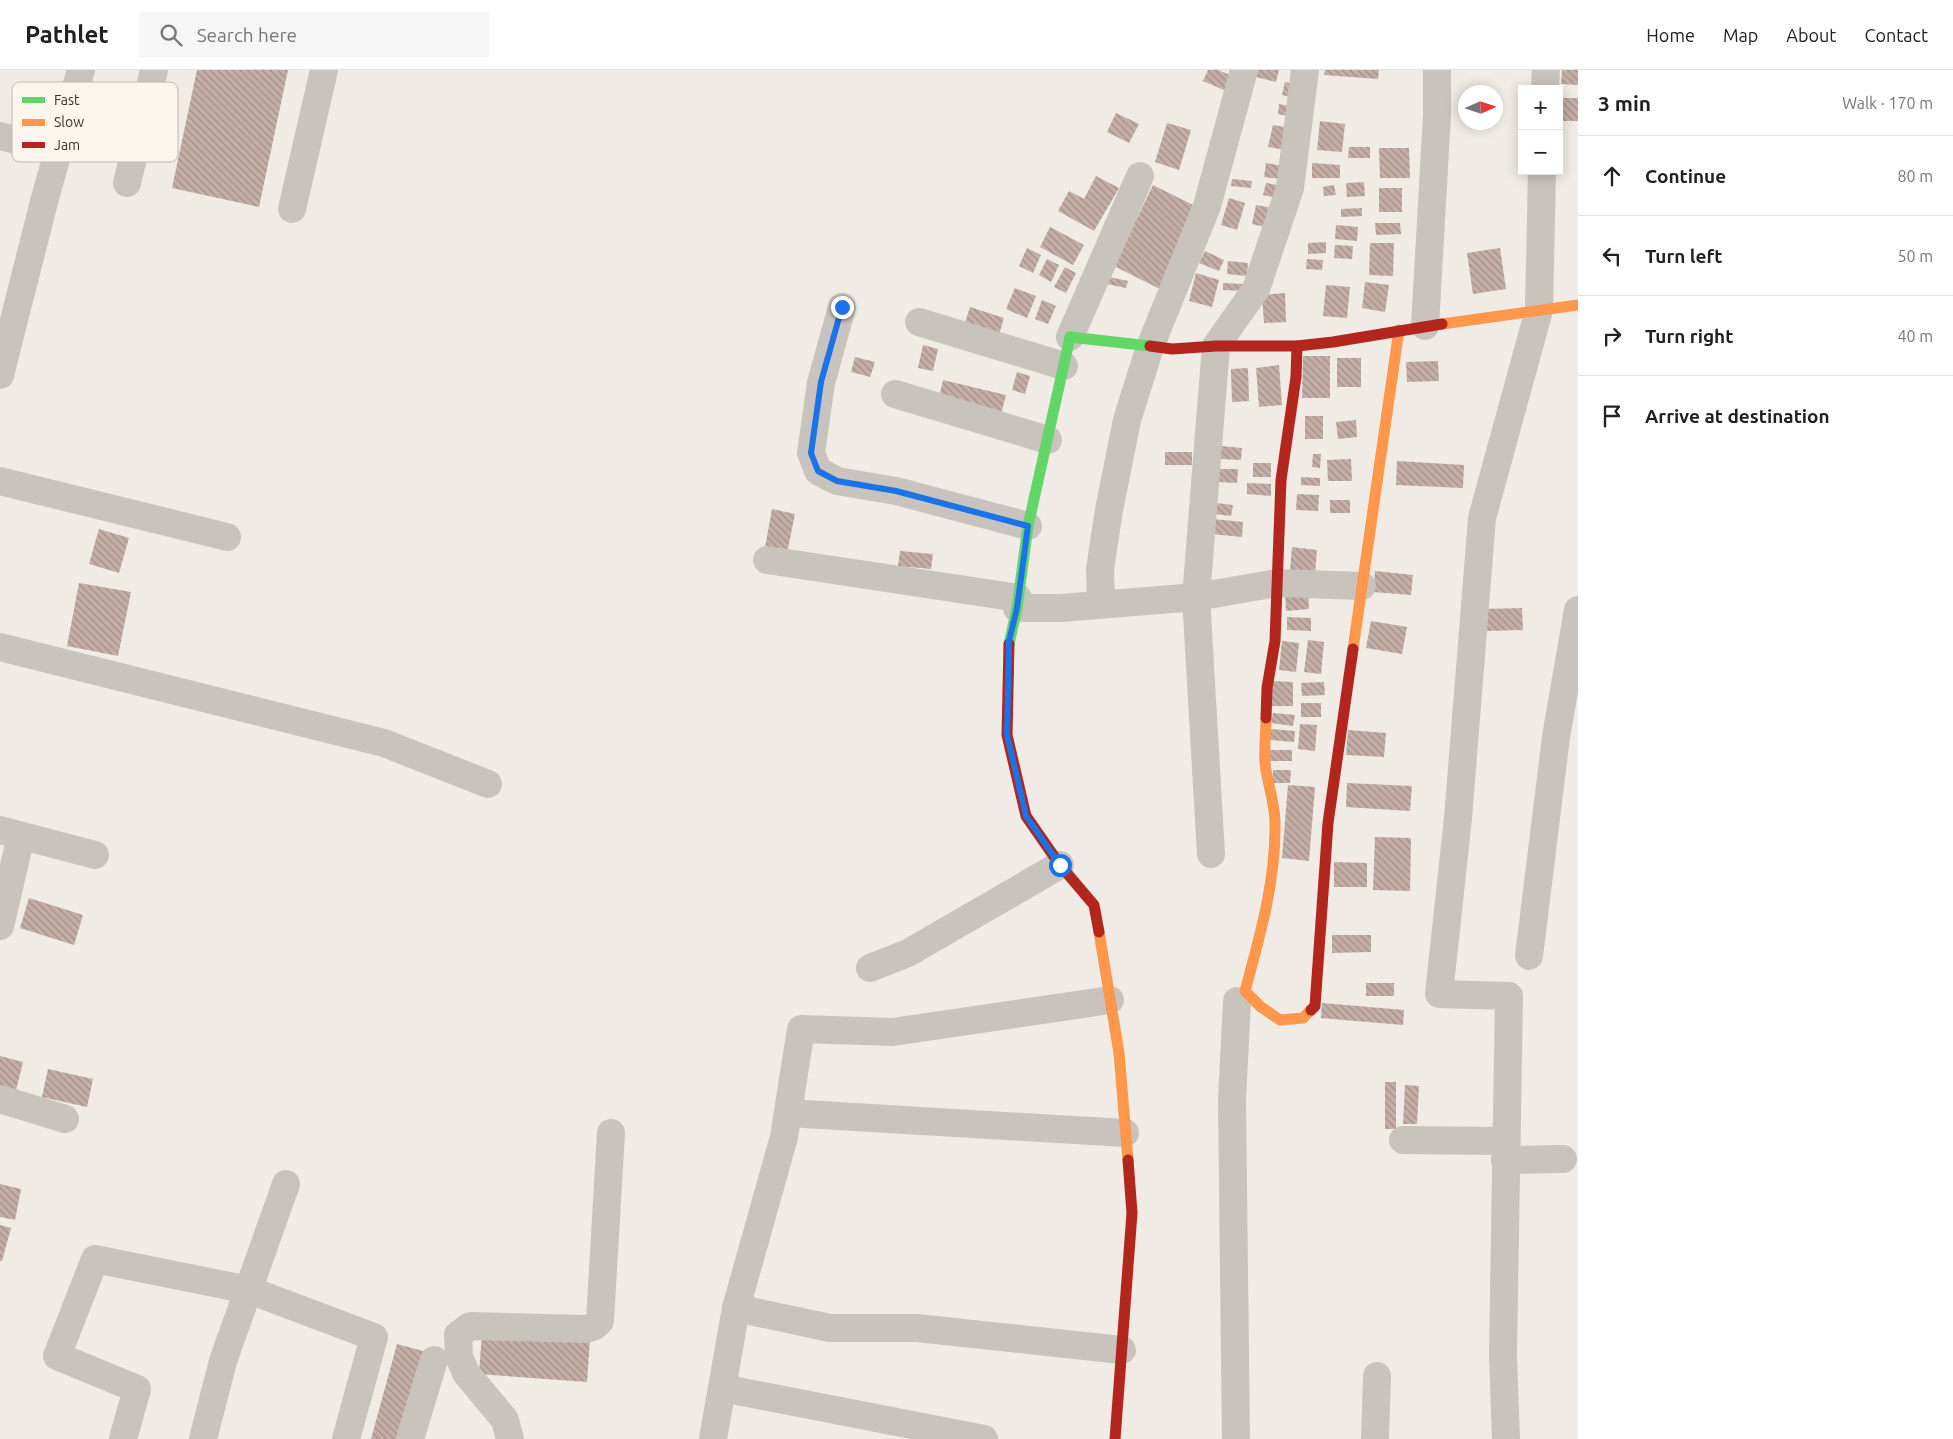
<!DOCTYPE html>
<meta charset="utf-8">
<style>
:root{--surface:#fff;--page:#f6f6f6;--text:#202124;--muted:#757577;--line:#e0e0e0}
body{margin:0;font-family:Ubuntu,sans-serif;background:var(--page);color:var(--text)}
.controls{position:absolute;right:15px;top:15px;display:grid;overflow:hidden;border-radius:0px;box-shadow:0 2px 12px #0003}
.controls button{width:45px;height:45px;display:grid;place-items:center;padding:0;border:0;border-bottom:1px solid var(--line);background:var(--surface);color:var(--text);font:25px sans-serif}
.compass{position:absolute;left:1458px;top:15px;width:45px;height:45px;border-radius:50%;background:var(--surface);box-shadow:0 2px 12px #0003;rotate:87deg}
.stop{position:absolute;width:15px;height:15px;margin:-11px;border:4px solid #1a73e8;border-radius:50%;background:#fff}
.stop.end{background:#1a73e8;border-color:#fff;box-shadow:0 1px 5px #0008}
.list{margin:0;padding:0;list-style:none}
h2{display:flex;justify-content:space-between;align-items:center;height:65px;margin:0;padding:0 20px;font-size:21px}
h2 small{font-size:16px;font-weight:400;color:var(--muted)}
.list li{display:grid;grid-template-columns:32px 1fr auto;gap:15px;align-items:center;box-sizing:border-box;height:80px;padding:0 20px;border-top:1px solid var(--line)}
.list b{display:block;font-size:19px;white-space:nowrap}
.list em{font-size:16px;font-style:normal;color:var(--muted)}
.icon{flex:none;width:28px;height:28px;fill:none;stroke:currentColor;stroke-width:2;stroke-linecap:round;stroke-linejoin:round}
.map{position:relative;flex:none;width:1578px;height:1369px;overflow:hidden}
header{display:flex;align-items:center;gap:30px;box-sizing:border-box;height:70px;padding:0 25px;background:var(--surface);border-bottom:1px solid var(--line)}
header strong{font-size:24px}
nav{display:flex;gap:28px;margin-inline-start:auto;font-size:18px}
.search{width:350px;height:45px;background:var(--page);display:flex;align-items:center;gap:12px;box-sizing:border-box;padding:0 18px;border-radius:0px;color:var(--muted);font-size:19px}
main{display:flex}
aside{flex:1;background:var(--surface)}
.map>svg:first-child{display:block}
</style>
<header>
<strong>Pathlet</strong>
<div class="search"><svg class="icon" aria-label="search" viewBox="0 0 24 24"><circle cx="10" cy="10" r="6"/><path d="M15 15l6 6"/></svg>Search here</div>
<nav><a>Home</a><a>Map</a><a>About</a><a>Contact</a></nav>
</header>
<main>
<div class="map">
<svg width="1578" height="1369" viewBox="0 0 1578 1369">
<defs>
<pattern id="building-back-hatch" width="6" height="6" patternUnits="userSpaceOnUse" patternTransform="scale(1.25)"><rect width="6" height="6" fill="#c3afa7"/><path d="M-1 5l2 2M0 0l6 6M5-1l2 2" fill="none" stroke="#a08f88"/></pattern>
</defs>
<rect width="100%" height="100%" fill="#f0ebe5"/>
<g fill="url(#building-back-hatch)">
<polygon points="197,0 288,0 259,137 172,118"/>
<polygon points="1208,0 1218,0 1237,8 1231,23 1203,11"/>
<polygon points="1258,0 1279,0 1276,12 1256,7"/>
<polygon points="1325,0 1379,0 1378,9 1324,5"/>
<polygon points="1562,0 1578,0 1578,15 1561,14"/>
<polygon points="1285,12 1301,16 1298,29 1282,25"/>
<rect x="1562" y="28" width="16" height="23"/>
<polygon points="1279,34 1298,38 1296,48 1278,44"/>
<polygon points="1116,43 1139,54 1129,73 1107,62"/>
<polygon points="1320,51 1345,54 1342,82 1317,80"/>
<polygon points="1167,53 1191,60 1179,100 1155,92"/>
<polygon points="1273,55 1296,59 1292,81 1268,77"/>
<polygon points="1349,77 1370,77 1370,88 1348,88"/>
<polygon points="1379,78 1409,78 1410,108 1380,108"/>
<polygon points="1266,93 1284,96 1282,109 1264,107"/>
<polygon points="1312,93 1340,95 1340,108 1312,108"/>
<polygon points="1096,106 1119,118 1094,161 1058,141 1069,121 1084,129"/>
<polygon points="1232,109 1252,111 1251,118 1231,116"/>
<polygon points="1364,112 1365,126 1347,127 1346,113"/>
<polygon points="1266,113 1283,116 1281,129 1263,125"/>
<polygon points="1153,115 1201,139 1162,220 1114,196"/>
<polygon points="1334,115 1336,125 1324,126 1323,117"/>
<rect x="1379" y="118" width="23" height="24"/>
<polygon points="1229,128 1245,133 1237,160 1221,155"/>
<polygon points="1256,135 1273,138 1269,158 1252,154"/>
<polygon points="1362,138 1362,146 1341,147 1341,139"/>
<polygon points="1375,153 1400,153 1401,164 1376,165"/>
<polygon points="1336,155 1358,157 1357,171 1335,169"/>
<polygon points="1050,157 1084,175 1073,195 1040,177"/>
<polygon points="1326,172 1326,183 1308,184 1308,173"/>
<polygon points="1370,173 1394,173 1393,206 1369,205"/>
<polygon points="1335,175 1353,176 1352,189 1334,188"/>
<polygon points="1027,178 1041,185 1033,203 1019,196"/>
<polygon points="1500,178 1506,219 1473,224 1467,183"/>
<polygon points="1205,181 1224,190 1219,201 1199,193"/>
<polygon points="1047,189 1059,195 1051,212 1039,205"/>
<polygon points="1307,189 1323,190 1322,200 1306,199"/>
<polygon points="1228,191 1248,193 1247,206 1227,204"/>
<polygon points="1065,197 1076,203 1066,223 1054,217"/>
<polygon points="1196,203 1219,210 1212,237 1189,231"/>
<polygon points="1109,207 1128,211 1126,218 1107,214"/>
<polygon points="1365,212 1389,215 1385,242 1362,238"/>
<polygon points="1223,213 1243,214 1243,221 1223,220"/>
<polygon points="1326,215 1350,217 1347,248 1323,246"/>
<polygon points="1015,218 1036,226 1027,248 1006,239"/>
<polygon points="1285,223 1286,252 1264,253 1262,225"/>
<polygon points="1042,230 1056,236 1048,254 1035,249"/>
<polygon points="970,237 1004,248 998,268 964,256"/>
<polygon points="923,275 938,279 933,301 918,298"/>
<polygon points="1303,286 1330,286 1330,328 1302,328"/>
<polygon points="855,287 875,292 870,307 851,302"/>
<rect x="1337" y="288" width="24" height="29"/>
<polygon points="1438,291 1439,311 1407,312 1406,292"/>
<polygon points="1279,295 1282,335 1259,337 1256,298"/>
<polygon points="1248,298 1249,331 1232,332 1231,299"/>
<polygon points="1017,302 1030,306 1025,324 1012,320"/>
<polygon points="943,310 1006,325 1001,344 939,328"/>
<rect x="1305" y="346" width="18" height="23"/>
<polygon points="1356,350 1357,367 1338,369 1336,352"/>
<polygon points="1221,376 1242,378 1241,390 1221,389"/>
<rect x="1165" y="382" width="27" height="13"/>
<polygon points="1313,384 1321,384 1320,398 1312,397"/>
<polygon points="1351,389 1352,411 1328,411 1327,390"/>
<polygon points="1397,391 1464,395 1463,418 1396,415"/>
<rect x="1253" y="393" width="18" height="14"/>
<polygon points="1217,399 1238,399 1237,413 1217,412"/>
<polygon points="1301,407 1320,408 1320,416 1301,415"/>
<polygon points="1247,413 1271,414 1271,426 1247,424"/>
<polygon points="1297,424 1319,425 1318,441 1296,440"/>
<rect x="1330" y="430" width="20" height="13"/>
<polygon points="1216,433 1233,435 1231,446 1215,444"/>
<polygon points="772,439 795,444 786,488 764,483"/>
<polygon points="1213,449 1243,452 1242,467 1211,464"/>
<polygon points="99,459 129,468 119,503 89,494"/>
<polygon points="1292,477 1317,480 1315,504 1290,501"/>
<polygon points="900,481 933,484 931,499 898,496"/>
<polygon points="1375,501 1413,505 1411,525 1373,522"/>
<polygon points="79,513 131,522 118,586 67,576"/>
<polygon points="1308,521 1309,539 1286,541 1285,523"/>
<polygon points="1522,538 1523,560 1485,561 1484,539"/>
<polygon points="1287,547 1311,548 1311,561 1287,560"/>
<polygon points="1371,551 1407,557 1402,584 1366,578"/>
<polygon points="1308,570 1324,572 1321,604 1304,602"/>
<polygon points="1282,571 1299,573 1296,602 1279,600"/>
<polygon points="1271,611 1293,612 1293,636 1270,636"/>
<polygon points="1324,612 1325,625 1302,626 1301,613"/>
<rect x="1301" y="633" width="20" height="14"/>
<polygon points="1273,643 1295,645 1293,656 1271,653"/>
<polygon points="1300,654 1317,655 1315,681 1298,679"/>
<polygon points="1270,659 1295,661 1294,672 1269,670"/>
<polygon points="1348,660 1386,663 1384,687 1346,685"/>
<polygon points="1268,680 1292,680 1292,691 1269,691"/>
<polygon points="1273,700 1291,700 1290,713 1273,713"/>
<polygon points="1347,713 1412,716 1410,741 1346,737"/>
<polygon points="1288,715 1315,717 1309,791 1282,788"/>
<polygon points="1375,767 1411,768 1410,821 1373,820"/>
<polygon points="1334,792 1367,793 1367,817 1334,817"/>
<polygon points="29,828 83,845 74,875 20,858"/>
<polygon points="1332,865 1371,865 1371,882 1332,883"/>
<rect x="1366" y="913" width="28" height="13"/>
<polygon points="1322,933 1404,940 1403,955 1321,948"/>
<polygon points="0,986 23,992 15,1024 0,1021"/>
<polygon points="48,999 93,1009 87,1037 42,1027"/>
<rect x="1385" y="1012" width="11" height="47"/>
<polygon points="1405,1015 1419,1016 1417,1054 1403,1054"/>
<polygon points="0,1114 21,1119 15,1150 0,1147"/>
<polygon points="0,1155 11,1158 2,1191 0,1191"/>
<polygon points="482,1262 590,1270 587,1312 479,1304"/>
<polygon points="397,1274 427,1282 402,1369 371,1369"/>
</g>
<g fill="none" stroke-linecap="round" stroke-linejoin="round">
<g stroke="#c9c3be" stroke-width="28">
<polyline points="1545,19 1546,0"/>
<polyline points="0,66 59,80"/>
<polyline points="127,113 154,0"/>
<polyline points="292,139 324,0"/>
<polyline points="842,237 821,313 811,383 818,401 837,411 896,421 1028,456"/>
<polyline points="919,252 1064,296"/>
<polyline points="1425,256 1437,45 1437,0"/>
<polyline points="1070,267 1140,106"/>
<polyline points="0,305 45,128 81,0"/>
<polyline points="895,324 1048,370"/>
<polyline points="0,411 227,467"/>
<polyline points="767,490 1018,528"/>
<polyline points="1101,534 1100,499 1109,440 1127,350 1150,277 1207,136 1244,0"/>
<polyline points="1017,538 1061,538 1196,527 1277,513 1362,516"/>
<polyline points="0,577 384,673 488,714"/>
<polyline points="0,760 95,785"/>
<polyline points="1211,784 1196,527 1216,276 1256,219 1290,118 1305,0"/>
<polyline points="0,856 21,766"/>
<polyline points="1529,886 1556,667 1578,540"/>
<polyline points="870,898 908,883 1060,795"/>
<polyline points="0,1029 65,1049"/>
<polyline points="788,1043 1125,1063"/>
<polyline points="1403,1070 1506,1071"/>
<polyline points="1505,1090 1563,1089"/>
<polyline points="736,1238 830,1258 917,1258 1122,1280"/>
<polyline points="722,1318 984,1369"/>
<polyline points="123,1369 137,1319 57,1286 95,1189 249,1220 374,1267 346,1369"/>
<polyline points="203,1369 223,1291 286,1114"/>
<polyline points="410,1369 434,1290"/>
<polyline points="510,1369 505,1350 466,1303 459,1287 458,1265 470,1256 587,1259 595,1256 600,1251 611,1063"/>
<polyline points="713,1369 736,1238 784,1067 801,959 893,962 1110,930"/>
<polyline points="1236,1369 1232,1030 1237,931"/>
<polyline points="1375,1369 1377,1306"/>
<polyline points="1506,1369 1503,1285 1509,926 1439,924 1458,748 1482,448 1539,240 1542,101"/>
</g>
<polyline stroke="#63d668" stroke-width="11" points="1009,574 1017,538 1028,456 1070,267 1150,276"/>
<g stroke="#ff974d" stroke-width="11">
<polyline points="1442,254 1578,235"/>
<polyline points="1353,579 1399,260"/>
<path d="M1266,648c0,14 -2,30 -1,45 2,20 10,39 10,60 1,57 -15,113 -30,168l16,16 19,13 23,-2 8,-8"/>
<polyline points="1099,862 1119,983 1128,1090"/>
</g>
<g stroke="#b3261e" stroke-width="11">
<polyline points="1150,276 1172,279 1216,276 1297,276 1333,272 1442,254"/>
<polyline points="1009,574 1007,665 1026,746 1060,795 1094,835 1099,862"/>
<polyline points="1266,648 1267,618 1275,571 1281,410 1296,307 1297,276"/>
<polyline points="1311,940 1315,936 1328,753 1353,579"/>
<polyline points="1115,1369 1132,1143 1128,1090"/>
</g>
</g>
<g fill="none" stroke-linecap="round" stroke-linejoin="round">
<polyline stroke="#1a73e8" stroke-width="6" points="842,237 821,312 811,383 818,401 837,411 896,421 1028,456 1017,538 1009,571 1007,665 1026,746 1060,795"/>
</g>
<rect x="12" y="12" width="166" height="80" rx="8" fill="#fbf5ee" stroke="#c1bab4" stroke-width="1"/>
<rect x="22" y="27" width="23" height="6" fill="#63d668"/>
<rect x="22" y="49" width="23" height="7" fill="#ff974d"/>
<rect x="22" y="72" width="23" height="6" fill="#b3261e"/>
<g font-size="14" fill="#3b302b">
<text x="54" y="35">Fast</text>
<text x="54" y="57">Slow</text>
<text x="54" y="80">Jam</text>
</g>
</svg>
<div class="controls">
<button>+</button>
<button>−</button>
</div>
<svg class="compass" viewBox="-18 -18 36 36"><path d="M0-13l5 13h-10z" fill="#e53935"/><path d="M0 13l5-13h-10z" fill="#757577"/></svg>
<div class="stop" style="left:1060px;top:795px"></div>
<div class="stop end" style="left:842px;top:237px"></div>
</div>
<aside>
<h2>3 min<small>Walk · 170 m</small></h2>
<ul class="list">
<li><svg class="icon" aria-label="ahead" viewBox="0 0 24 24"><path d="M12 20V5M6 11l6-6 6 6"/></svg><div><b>Continue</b></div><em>80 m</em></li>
<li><svg class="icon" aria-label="left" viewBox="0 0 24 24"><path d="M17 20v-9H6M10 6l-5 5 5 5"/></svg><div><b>Turn left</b></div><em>50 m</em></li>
<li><svg class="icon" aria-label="right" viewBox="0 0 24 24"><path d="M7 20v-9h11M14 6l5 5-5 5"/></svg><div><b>Turn right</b></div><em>40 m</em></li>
<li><svg class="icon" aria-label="arrive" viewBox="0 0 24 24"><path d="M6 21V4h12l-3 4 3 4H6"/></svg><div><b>Arrive at destination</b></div></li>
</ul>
</aside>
</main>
